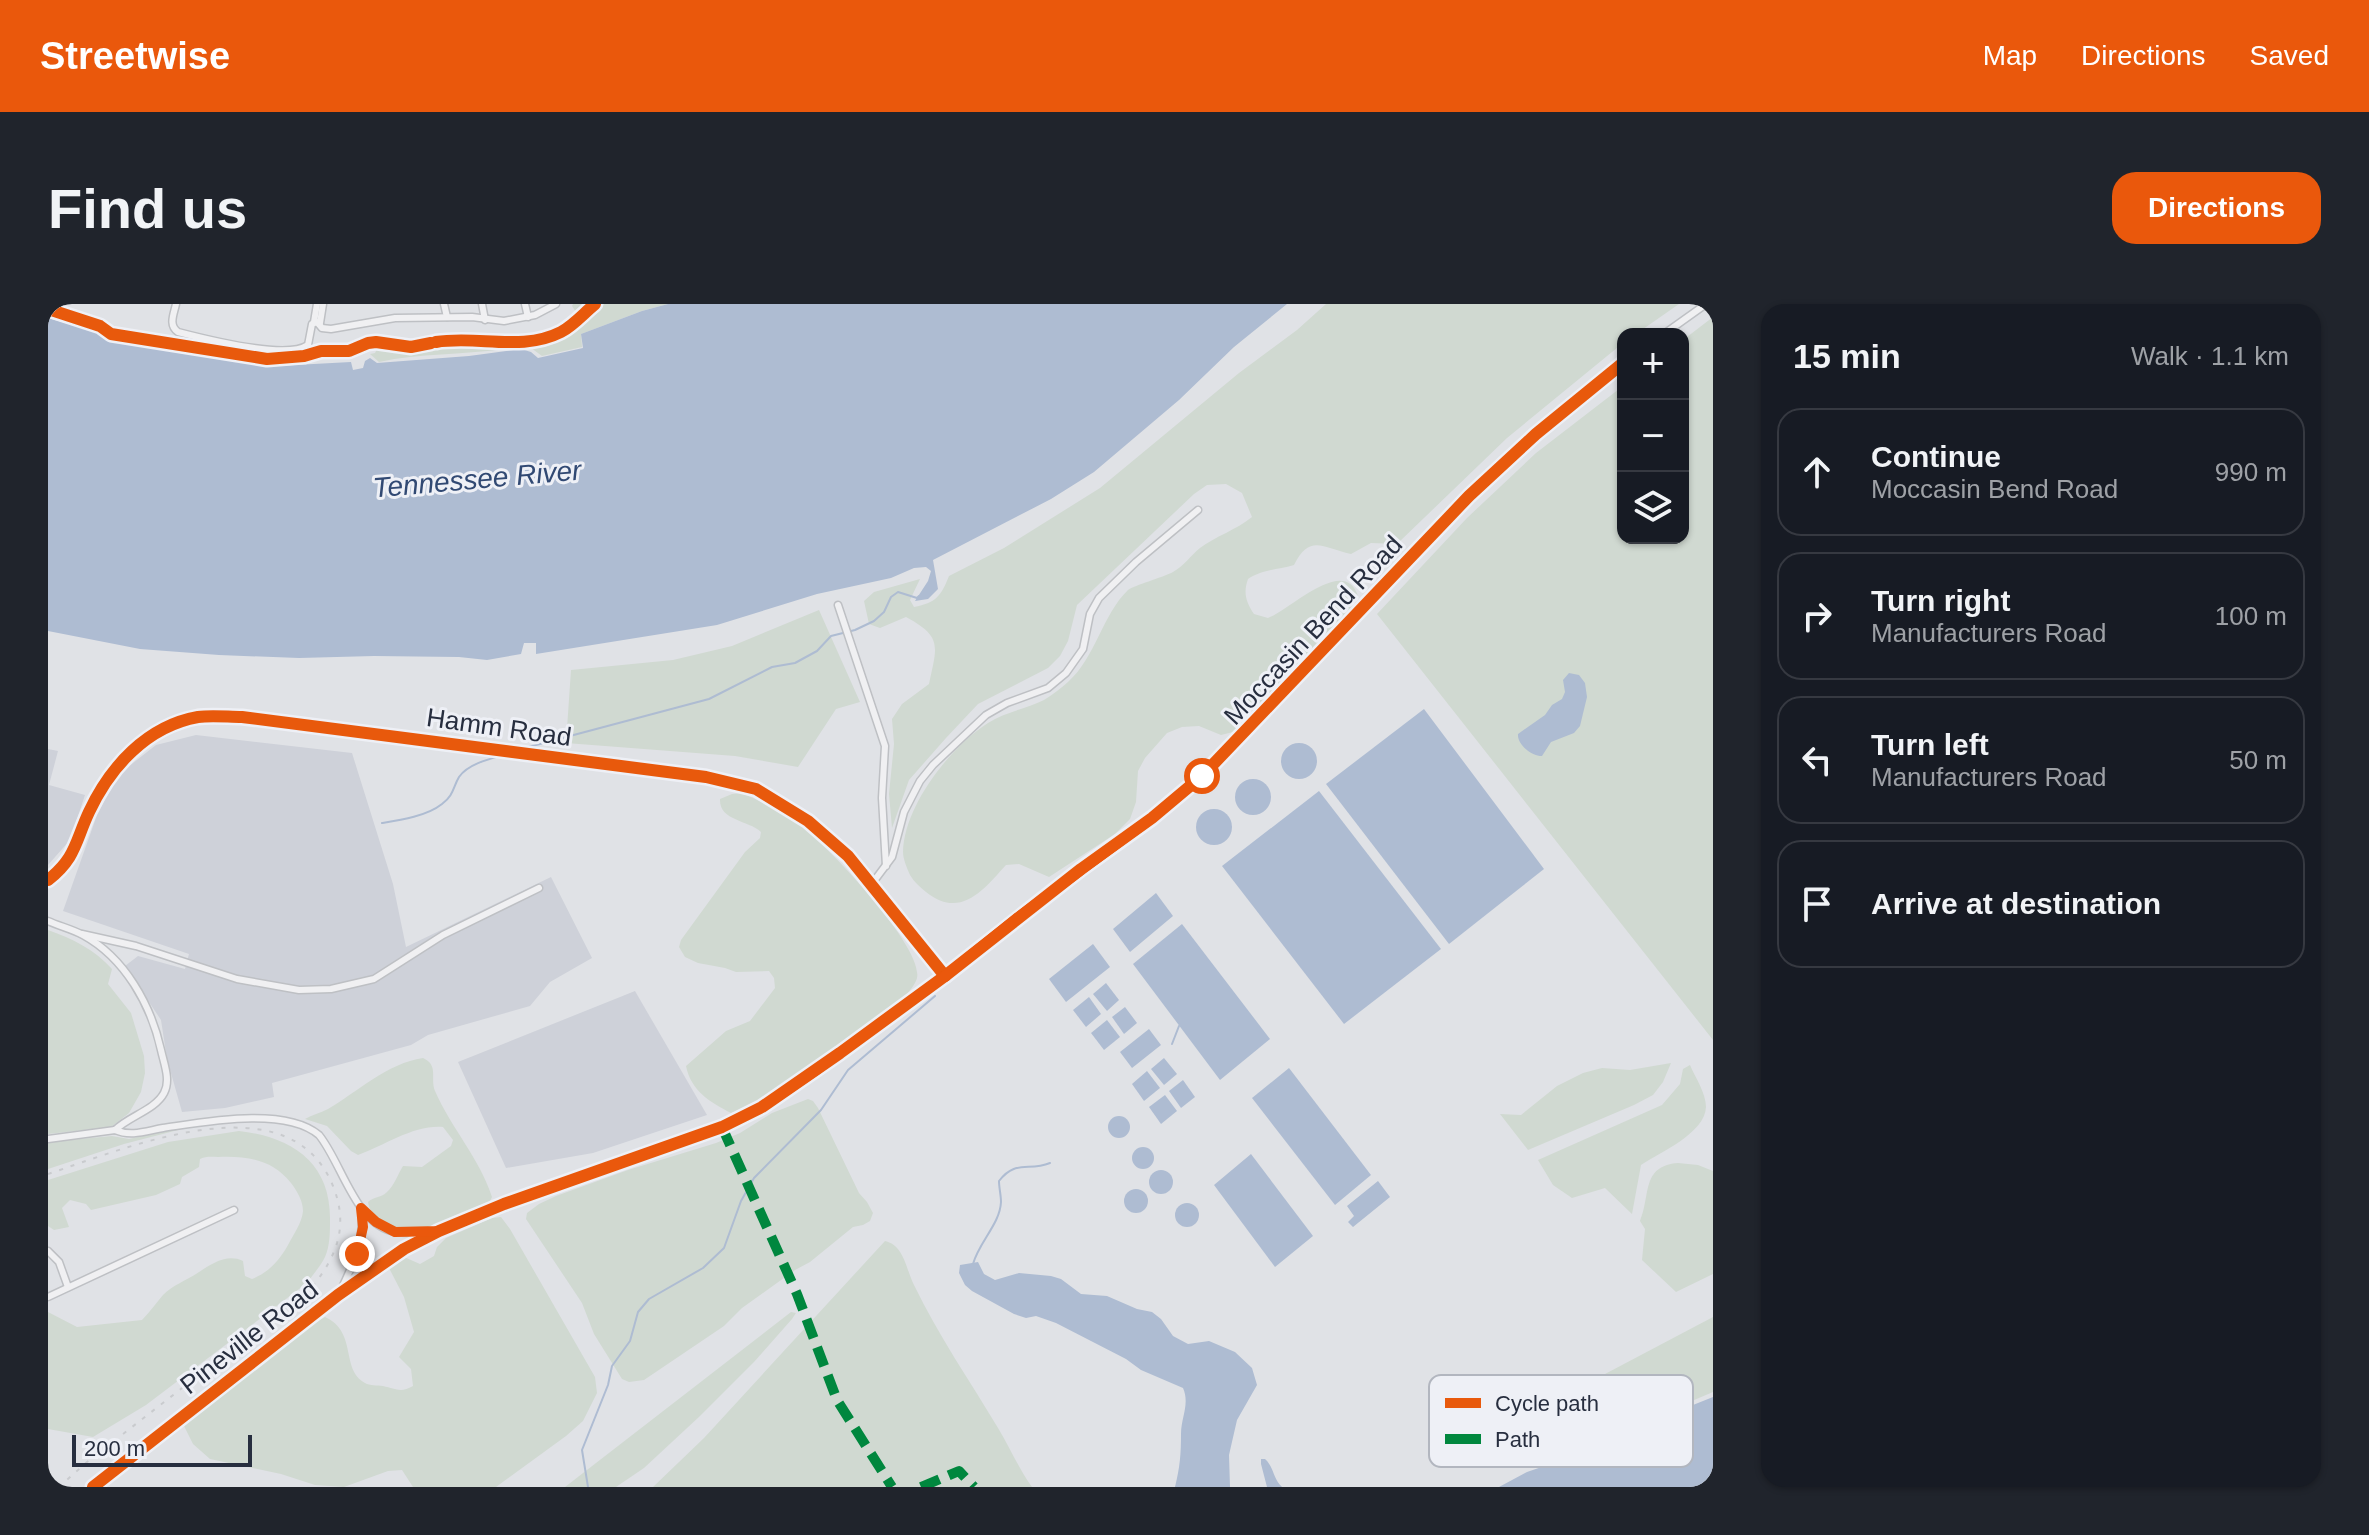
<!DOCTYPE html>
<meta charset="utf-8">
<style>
:root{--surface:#171b24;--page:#20242c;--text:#f1f3f6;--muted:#9ea1a6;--line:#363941;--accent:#ea580c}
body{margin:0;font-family:Arial,sans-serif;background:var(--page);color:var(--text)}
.controls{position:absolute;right:24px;top:24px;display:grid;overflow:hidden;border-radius:16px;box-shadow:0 2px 6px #0004}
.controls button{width:72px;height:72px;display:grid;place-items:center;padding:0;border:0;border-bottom:2px solid var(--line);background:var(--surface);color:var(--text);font:40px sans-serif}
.scale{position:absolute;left:24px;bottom:20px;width:180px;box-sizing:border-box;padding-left:8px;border:4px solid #272e3f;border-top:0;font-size:22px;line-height:28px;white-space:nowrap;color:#272e3f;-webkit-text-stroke:6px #eef0f6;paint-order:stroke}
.stop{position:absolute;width:24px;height:24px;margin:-18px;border:6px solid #ea580c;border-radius:50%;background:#fff}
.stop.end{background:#ea580c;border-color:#fff;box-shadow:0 2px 8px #0008}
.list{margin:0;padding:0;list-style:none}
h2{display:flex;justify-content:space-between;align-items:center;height:104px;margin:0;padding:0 32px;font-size:34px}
h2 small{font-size:26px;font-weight:400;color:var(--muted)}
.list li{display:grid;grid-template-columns:52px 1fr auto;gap:24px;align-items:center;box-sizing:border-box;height:128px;margin:0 16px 16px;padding:0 16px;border:2px solid var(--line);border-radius:24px}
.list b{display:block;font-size:30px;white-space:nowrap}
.list p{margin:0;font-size:26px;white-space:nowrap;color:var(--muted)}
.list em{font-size:26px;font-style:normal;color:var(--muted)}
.icon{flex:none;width:44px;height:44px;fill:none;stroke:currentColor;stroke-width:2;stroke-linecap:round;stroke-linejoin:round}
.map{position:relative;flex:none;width:1665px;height:1183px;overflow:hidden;border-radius:24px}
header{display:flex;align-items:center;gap:48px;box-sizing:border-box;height:112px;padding:0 40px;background:var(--accent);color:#fff}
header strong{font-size:38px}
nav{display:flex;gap:44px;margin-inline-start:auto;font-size:28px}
.intro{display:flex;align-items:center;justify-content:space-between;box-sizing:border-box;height:192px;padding:0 48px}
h1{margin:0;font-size:56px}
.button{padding:20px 36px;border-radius:24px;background:var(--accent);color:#fff;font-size:28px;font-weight:700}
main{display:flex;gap:48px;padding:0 48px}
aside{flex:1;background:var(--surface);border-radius:24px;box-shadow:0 2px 6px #0004}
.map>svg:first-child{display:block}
</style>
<header>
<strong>Streetwise</strong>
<nav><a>Map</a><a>Directions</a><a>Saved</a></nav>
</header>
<div class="intro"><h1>Find us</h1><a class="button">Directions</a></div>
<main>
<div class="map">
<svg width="1665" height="1183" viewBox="0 0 1665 1183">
<rect width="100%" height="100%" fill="#e0e2e6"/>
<g fill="#ced1d9">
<polygon points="148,431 304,449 345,580 358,643 503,573 544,654 502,678 482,702 380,731 363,741 224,779 226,793 177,804 134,808 119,755 113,716 77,662 90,652 137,665 141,650 15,607 49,511 71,470 108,441"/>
<polygon points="0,445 10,447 1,481 37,491 22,536 0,561"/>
<polygon points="587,687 659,811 545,849 458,864 410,758"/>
</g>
<g fill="#d0d9d1">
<path d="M525,0h95l-26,7 -61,23 1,13 -40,9 -15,-11c22,-8 34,-4 54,-25l-9,-14z"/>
<path d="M1278,0h353l-43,30h-13v9l-116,95 -110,106 -26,-1 -20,11c-28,-6 -41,-21 -57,11 -17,5 -31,4 -46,14 -5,14 -2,23 6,35l14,4c24,-10 77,-63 90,-22l-12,19 -50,56 -59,60 -16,4 -22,-9 -17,1 -15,6 -22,25 -7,13 -2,31 -6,17 -15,15 -66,43 -30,-13 -13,1c-22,24 -45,55 -80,27 -6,-5 -12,-10 -16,-17 -3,-7 -7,-16 -7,-23 1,-46 47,-105 85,-129 17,-11 38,-14 56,-23 8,-5 17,-12 24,-18 28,-25 34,-67 60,-92 7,-5 33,-12 45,-18 12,-7 17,-16 27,-24 16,-12 36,-18 52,-31l-10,-24 -16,-9 -19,1 -13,9 -117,111 -9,36 -8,15 -12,12 -70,36 -32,34 -37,42 -17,48 -3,-34 5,-50 -2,-25 10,-15 27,-20c8,-38 14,-47 -23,-67l-26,11 -11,-4 -5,-23 10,-9 46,-13 -10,21 4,7c22,-4 27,-11 35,-31l55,-28 96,-60 139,-115 58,-43z"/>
<polygon points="1665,13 1665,736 1329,310 1419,214 1488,149 1575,82 1575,234 1635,234 1635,36"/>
<path d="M407,39l47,2 1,4c-41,6 -83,4 -124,13l-9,-8 5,-1 4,-8 37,6z"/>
<polygon points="771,306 812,398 788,405 750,463 687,452 518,439 523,366 625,356 684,342"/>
<path d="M693,489c21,8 41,19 59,32 26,19 124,122 117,153 -8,32 -151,125 -186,135 -21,-11 -40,-22 -45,-47l40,-35 24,-10 25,-33 -1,-10 -5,-7 -33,1 -11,-4 -27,-5 -13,-6 -6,-10 2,-7 64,-88 15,-14 1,-6c-13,-12 -42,-11 -41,-33l12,-5z"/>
<path d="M0,626c25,9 46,19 64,39l-4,15 23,29 13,43 1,17 -4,19 -12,21 -18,14 -63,7z"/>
<path d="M375,754c16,7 7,20 12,33 16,37 44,66 57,106l-3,6c-28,15 -84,41 -112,15 -5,-6 -8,-9 -9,-16 7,-6 13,-4 19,-10 7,-6 11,-18 16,-26l19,1 29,-21 2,-6 -10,-13c-30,-2 -57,18 -85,28l-7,-4 -24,-25 -22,-7c7,-4 15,-6 23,-10 29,-17 60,-46 95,-51z"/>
<polygon points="1623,759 1615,778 1605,791 1586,801 1480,846 1452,810 1473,811 1509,782 1535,769 1554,764 1582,766"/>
<path d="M1642,761c5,12 16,28 16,42 -1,26 -45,45 -65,58l-9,49 -27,-26 -33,10 -19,-13 -15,-25 124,-55 18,-21 3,-15z"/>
<polygon points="760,795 765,797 770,804 811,889 819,898 825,909 822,917 815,921 805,923 762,958 747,966 694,1004 676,1022 596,1076 581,1078 574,1075 546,1030 534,999 478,915 479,909 491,900 508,892 580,866 668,839 692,829 724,809"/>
<polygon points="126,825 130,826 76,840 0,865 0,838 64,832 81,835"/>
<path d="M191,827c52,6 92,31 91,89 0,12 0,26 -5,37 -4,9 -12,17 -18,26l-161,122 -53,32 -45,-8v-117l29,15 65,-7c8,-8 14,-17 21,-25 10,-10 22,-14 33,-21 14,-9 30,-21 47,-13l2,15 7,3c17,-7 27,-18 36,-34 5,-10 14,-22 15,-34 0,-10 -6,-20 -12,-28 -19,-24 -44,-27 -73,-26 -7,0 -11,-1 -18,2l-1,8 -17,10 -2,7 -24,11 -65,15 -5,-6 -16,-4 -8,8 7,19 -15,3 -6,-4v-46l120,-38z"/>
<path d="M1630,859l20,2 15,6v103l-37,18 -34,-32 3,-31 -5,-8c11,-26 1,-55 38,-58z"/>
<path d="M453,913l9,12 85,148 2,16 -14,28 -17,15 -70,51h-83l-11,-17 -14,1 -44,16 -29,-2 -34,-11 -71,-15 -17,-15 -9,-18 123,-99 18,-10c33,15 15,52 40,66 5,3 12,2 18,3 13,3 18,7 30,0l-2,-17 -12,-12 15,-25 -10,-35 -15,-29 15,-11 16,7 14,-8 3,-9 9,-9 46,-20z"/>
<path d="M837,937c19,4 21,28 29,44 24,50 56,96 84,143 12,20 21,41 34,59h-379l51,-49z"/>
<polygon points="743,1008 748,1009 744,1015 706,1058 652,1112 596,1164 568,1183 517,1183"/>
<polygon points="1665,1013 1665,1088 1493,1161 1469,1150 1456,1133 1464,1119"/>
</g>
<g fill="#aebcd2">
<polygon points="620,0 1239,0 1186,43 1131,96 1046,168 1003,195 885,256 890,285 880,295 867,297 880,277 883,267 878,263 866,264 843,274 769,290 669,321 488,350 488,339 476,339 473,350 439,356 411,353 326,352 251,354 171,351 92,345 0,327 0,14 94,41 158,52 228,62 303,58 305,66 315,64 317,57 322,54 329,59 421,52 473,45 483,48 490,54 535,44 533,30 594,7"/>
<path d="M1521,369l10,2 6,8 2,14 -7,29 -6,7 -23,9 -9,14c-10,0 -25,-11 -24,-22l27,-19 7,-10 10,-6 3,-7 -2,-12z"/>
<polygon points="1376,405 1496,565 1401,640 1278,480"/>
<circle cx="1251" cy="457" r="18"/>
<circle cx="1205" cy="493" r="18"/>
<polygon points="1271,487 1393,645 1296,720 1174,562"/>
<circle cx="1166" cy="523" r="18"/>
<polygon points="1108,589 1125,612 1082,648 1065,625"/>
<polygon points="1134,620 1222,735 1172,776 1085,660"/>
<polygon points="1045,640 1062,663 1018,698 1001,675"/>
<polygon points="1058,679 1071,696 1059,707 1045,690"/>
<polygon points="1041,693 1053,710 1038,723 1025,706"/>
<polygon points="1077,703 1089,719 1076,730 1064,713"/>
<polygon points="1059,716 1072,733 1056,746 1043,729"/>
<polygon points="1101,725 1113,741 1084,764 1072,748"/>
<polygon points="1116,754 1129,770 1116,781 1103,765"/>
<polygon points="1241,764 1323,871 1287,901 1204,794"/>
<polygon points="1099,767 1112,784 1096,797 1084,780"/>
<polygon points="1135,776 1147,793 1133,804 1121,787"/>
<polygon points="1117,791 1129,807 1113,820 1101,803"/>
<circle cx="1071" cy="823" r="11"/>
<circle cx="1095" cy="854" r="11"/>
<polygon points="1203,850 1265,932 1227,963 1166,881"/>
<circle cx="1113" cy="878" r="12"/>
<polygon points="1330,877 1342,893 1305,923 1300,918 1306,912 1299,902"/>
<circle cx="1088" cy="897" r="12"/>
<circle cx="1139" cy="911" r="12"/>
<path d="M930,958l6,12 11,6 24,-7 32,3 10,3 20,15 26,2 30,13 15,3 9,7 12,17 15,8 21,-3 26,11 17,16 5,17 -20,35 -8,35 1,32h-55c5,-20 6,-33 6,-53 0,-17 9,-30 2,-46l-42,-18 -15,-11 -70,-36 -20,-7 -10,2 -12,-4 -42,-23 -7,-6 -6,-12 1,-8z"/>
<polygon points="1665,1093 1665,1183 1451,1183 1479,1168 1517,1155 1575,1129"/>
<path d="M1213,1155h4c9,8 8,20 17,28h-15l-6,-23z"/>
</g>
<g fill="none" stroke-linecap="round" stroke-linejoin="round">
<g stroke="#aebcd2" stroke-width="2">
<polyline points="473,445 661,395 724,363 747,359 769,347 783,332 807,326 826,317 836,308 843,293 850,288 869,294 871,292"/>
<path d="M334,519c19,-3 45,-7 60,-19 12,-9 11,-17 17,-27 9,-13 30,-18 45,-22"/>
<polyline points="1124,740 1131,722"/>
<path d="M925,960c6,-22 27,-40 28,-62 0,-7 -2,-14 -2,-21 17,-22 29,-9 51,-18"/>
<polyline points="540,1183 534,1146 560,1081 564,1062 582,1037 590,1008 601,995 655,964 676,944 693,897 706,874 773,806 800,766 887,692"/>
</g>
<g stroke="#bec0c4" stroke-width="9">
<g id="minor">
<path d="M128,0c-2,10 -8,21 2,28 27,7 108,28 130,13l4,-21 5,-2 5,6 9,1 64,-11 77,-1 32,4 31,-6 21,-11"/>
<polyline points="396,0 399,13"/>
<polyline points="434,0 437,16"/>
<polyline points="477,0 480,13"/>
<polyline points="266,18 269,0"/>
<polyline points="272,19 275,0"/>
<polyline points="1616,30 1658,0"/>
<polyline points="790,301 837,442 834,494 838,562"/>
<polyline points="823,581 844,553 856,508 872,477 885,461 938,411 959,399 1000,384 1018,369 1035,345 1042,310 1051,294 1088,258 1150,206"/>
<path d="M0,617c11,5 24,8 35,14 42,23 68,70 78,115 3,14 10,30 3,43 -9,17 -35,23 -49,37"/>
<polyline points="34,630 88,642 189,675 251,686 283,685 326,675 395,631 491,584"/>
<path d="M897,672c46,-37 91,-74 139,-109 45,-33 93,-65 133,-105 135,-132 251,-287 406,-399"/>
<path d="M67,826c16,7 31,1 48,-2 41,-6 122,-22 156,7 23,28 37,92 77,97 13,2 26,0 39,-1"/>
<polyline points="0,835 67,826"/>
<polyline points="0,947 11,958 20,983"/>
<path d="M292,988c14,-30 25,-51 21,-84"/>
<polyline points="0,993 186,906"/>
</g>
</g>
<use href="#minor" stroke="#f0f0f2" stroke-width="6"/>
<path stroke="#adb0b7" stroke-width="9" d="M0,576c28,-22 27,-38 41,-68 21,-45 58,-86 109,-95 14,-2 30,0 44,0l464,60 50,12 52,32 40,35 97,120 -105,77 -78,54 -40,20 -218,77 -65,27 -35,18 -66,46 -245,192"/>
<path stroke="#c9cbce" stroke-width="2" stroke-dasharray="4 8" stroke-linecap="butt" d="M0,870c79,-26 241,-96 285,12 16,40 4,70 -21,101l-225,175 -28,25"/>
<g stroke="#00873e" stroke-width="10" stroke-dasharray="20 10" stroke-linecap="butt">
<polyline points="674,823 749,990 789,1096 844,1183"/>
<polyline points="873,1183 911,1167 926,1183"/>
</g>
<g stroke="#eef0f6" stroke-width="17">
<g id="cycleway">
<polyline points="0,5 52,22 63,30 219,55 256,52 273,47 301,47 320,39 328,38 363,43 383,39"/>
<path d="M388,38c41,-7 86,10 125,-10 13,-7 23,-19 34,-28"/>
<path d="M0,576c28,-22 27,-38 41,-68 21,-45 58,-86 109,-95 14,-2 30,0 44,0l464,60 50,12 52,32 40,35 97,120"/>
<polyline points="45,1183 290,991 356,945 391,927 456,900 674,823 714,803 792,749 897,672 1033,565 1104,514 1154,472 1421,192 1488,130 1575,59"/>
</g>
</g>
<use href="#cycleway" stroke="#e8590c" stroke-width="12"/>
</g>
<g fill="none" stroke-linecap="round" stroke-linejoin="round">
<polyline stroke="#ea580c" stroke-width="10" points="309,950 315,923 313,904 328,918 347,928 391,927 456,900 674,823 714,803 770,765 897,672 970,613 1104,514 1154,472"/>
</g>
<g text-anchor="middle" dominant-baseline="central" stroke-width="6" stroke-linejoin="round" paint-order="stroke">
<g font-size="26" fill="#272e3f" stroke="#eef0f6">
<text transform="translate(1265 326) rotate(-47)">Moccasin Bend Road</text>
<text transform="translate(451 423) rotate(8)">Hamm Road</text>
<text transform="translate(201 1033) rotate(-38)">Pineville Road</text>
</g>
<g font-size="28" font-style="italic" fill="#314973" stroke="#eef0f6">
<text transform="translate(429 175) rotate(-5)">Tennessee River</text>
</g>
</g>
<rect x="1381" y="1071" width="264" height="92" rx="12" fill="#eef0f6" stroke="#b2b6bf" stroke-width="2"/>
<rect x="1397" y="1094" width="36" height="10" fill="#e8590c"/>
<rect x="1397" y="1130" width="36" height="10" fill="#00873e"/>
<g font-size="22" fill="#272e3f">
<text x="1447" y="1107">Cycle path</text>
<text x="1447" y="1143">Path</text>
</g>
</svg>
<div class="controls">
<button>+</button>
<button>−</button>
<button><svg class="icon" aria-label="layers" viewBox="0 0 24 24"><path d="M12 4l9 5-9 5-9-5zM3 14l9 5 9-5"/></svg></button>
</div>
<div class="scale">200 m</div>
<div class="stop" style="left:1154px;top:472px"></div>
<div class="stop end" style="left:309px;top:950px"></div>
</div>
<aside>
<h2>15 min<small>Walk · 1.1 km</small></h2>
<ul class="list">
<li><svg class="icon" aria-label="ahead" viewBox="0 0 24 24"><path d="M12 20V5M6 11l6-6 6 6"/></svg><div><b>Continue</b><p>Moccasin Bend Road</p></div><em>990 m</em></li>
<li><svg class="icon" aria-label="right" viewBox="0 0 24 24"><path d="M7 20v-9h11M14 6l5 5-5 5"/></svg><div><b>Turn right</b><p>Manufacturers Road</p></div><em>100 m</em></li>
<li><svg class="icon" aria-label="left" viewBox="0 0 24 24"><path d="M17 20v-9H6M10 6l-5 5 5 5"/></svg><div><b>Turn left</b><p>Manufacturers Road</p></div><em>50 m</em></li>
<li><svg class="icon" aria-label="arrive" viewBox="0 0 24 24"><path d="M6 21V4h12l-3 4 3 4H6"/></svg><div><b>Arrive at destination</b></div></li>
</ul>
</aside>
</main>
